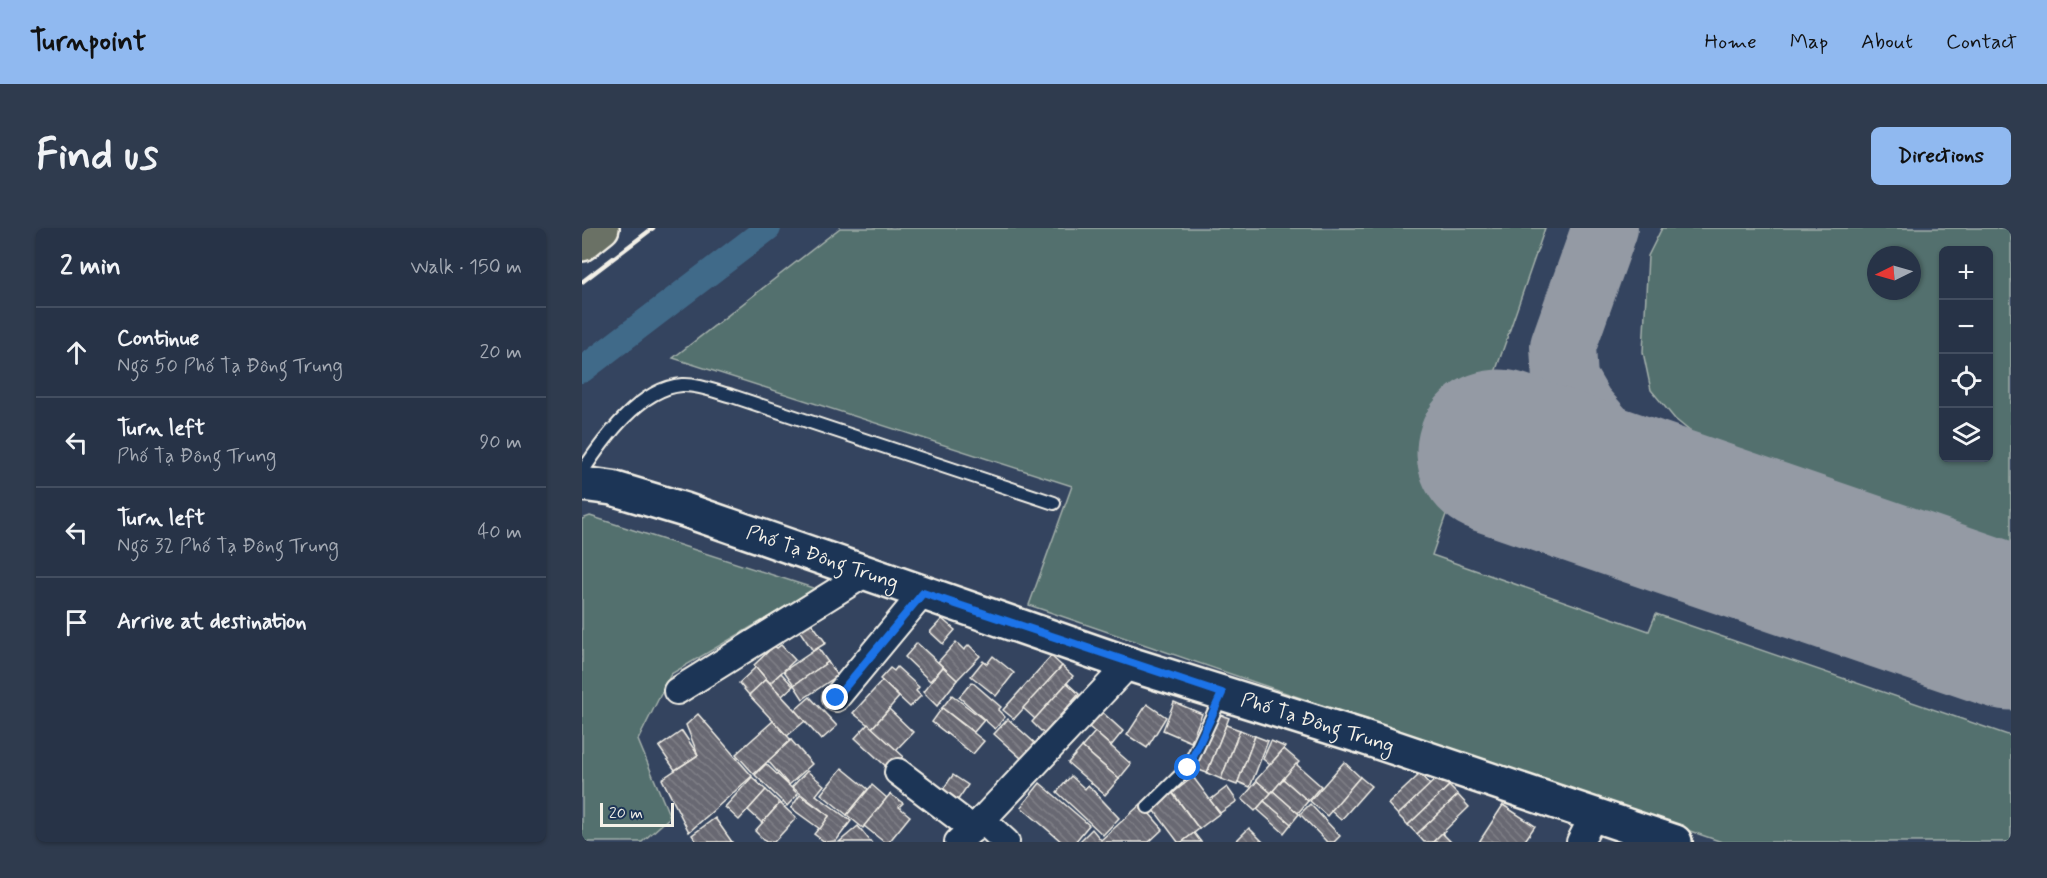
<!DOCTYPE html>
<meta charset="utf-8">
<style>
:root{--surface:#273347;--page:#2f3b4e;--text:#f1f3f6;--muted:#a4aab4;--line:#434e60;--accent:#90b9f0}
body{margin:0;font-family:Mynerve,sans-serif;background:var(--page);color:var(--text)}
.controls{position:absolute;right:18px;top:18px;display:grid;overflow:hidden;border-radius:9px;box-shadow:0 2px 4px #0004}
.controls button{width:54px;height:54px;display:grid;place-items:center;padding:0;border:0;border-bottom:2px solid var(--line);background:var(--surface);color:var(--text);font:30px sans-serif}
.compass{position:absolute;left:1285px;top:18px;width:54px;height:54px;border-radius:50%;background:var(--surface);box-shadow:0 2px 4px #0004;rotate:265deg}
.scale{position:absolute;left:18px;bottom:15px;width:74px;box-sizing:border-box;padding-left:6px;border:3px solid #f4f1e8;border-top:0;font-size:16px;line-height:21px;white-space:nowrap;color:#f4f1e8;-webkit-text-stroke:4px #1d3557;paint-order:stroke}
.stop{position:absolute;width:18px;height:18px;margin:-14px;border:4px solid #1a73e8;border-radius:50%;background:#fff}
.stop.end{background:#1a73e8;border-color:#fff;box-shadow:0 2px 6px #0008}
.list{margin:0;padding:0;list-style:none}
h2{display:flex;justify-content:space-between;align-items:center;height:78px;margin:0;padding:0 24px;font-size:26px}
h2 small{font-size:20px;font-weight:400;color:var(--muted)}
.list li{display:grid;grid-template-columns:39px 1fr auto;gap:18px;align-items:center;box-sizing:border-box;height:90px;padding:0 24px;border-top:2px solid var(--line)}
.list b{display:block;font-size:22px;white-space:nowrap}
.list p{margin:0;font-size:20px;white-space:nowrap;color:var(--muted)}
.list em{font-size:20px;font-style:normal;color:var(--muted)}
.icon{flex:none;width:33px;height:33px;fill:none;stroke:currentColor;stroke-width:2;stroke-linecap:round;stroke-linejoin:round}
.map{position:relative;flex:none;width:1429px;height:614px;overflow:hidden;border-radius:9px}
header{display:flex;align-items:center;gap:36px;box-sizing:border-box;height:84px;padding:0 30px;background:var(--accent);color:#111}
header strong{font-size:28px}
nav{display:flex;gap:33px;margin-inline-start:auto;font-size:21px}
.intro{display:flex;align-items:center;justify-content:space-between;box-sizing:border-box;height:144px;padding:0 36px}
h1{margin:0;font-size:42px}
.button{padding:15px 27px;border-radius:9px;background:var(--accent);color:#111;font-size:21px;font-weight:700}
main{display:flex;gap:36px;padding:0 36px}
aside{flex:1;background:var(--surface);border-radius:9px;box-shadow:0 2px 4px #0004}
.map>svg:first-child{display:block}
</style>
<header>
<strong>Turnpoint</strong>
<nav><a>Home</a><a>Map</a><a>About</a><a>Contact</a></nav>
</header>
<div class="intro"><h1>Find us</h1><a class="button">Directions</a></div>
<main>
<aside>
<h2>2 min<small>Walk · 150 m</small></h2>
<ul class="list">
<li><svg class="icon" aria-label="ahead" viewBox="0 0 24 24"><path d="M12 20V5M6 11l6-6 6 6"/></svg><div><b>Continue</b><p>Ngõ 50 Phố Tạ Đông Trung</p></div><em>20 m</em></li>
<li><svg class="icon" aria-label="left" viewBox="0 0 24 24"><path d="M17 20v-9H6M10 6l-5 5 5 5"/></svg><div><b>Turn left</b><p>Phố Tạ Đông Trung</p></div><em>90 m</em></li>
<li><svg class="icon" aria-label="left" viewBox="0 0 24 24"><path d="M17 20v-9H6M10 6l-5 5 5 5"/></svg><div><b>Turn left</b><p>Ngõ 32 Phố Tạ Đông Trung</p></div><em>40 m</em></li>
<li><svg class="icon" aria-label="arrive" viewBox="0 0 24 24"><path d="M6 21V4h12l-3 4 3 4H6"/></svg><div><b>Arrive at destination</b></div></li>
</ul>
</aside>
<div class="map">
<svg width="1429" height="614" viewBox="0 0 1429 614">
<defs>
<pattern id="building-back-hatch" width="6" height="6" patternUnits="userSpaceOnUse" patternTransform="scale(1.5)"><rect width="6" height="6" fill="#686872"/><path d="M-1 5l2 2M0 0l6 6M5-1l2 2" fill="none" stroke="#7e7e86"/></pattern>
</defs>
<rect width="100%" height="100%" fill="#34445f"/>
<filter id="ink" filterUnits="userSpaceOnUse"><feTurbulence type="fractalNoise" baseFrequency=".0167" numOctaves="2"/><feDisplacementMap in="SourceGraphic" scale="12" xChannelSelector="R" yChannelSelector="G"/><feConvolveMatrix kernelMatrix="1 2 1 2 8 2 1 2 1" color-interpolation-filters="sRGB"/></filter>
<g filter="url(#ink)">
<g fill="#53706e" stroke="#a4b0ab" stroke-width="1.5" fill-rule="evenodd">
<polygon points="258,0 963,0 850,327 1067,403 1074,386 1429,508 1429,614 1140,614 447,377 490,258 91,130"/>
<path d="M1080,0h349v322l-304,-105 -32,-26 -24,-29 -8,-38 5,-96zM1406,22v208h-44v-208zM1294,27h36v36h-36z"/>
<polygon points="8,288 234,361 89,446 56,512 88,589 60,614 0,614 0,291"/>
</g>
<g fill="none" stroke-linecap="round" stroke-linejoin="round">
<polyline stroke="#416a89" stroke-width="26" points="0,142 186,0"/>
<polyline stroke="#949aa4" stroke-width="66" points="1023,0 981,118 983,152 1000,181 1039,225 1136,299"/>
<polyline stroke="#949aa4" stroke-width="165" points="917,224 1429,400"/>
</g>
<g fill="url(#building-back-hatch)" stroke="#f4f1e8" stroke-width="1.5">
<polygon points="360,391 373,402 361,416 348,404"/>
<polygon points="229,394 244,415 231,423 217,402"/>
<polygon points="374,414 382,422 387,417 398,428 375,452 356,434"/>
<polygon points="335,415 361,439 348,453 323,429"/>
<polygon points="199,417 213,432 188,455 172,437 192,418 195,420"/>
<polygon points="236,420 246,434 212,457 202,443"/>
<polygon points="411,428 432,445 414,468 389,448 401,433 405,436"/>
<polygon points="469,428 480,438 432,491 421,482"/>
<polygon points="246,434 255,448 221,471 212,457"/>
<polygon points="480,438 491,448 453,491 441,480"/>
<polygon points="174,439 184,451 167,467 157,455"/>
<polygon points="315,439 337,459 334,463 339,468 328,479 298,451 308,440 312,443"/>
<polygon points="361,439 375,452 355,478 341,464"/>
<polygon points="199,445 211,458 200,468 188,455"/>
<polygon points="184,451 223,493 205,508 167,467"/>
<polygon points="300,453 317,469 290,500 271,485"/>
<polygon points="390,454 419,479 416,482 423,489 413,501 377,469"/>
<polygon points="485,455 497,466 462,506 450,494"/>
<polygon points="370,467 402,492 392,504 360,480"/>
<polygon points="228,469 255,498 239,512 213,482"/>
<polygon points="592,474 620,486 609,514 581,502"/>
<polygon points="565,476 584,489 565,520 545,507"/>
<polygon points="360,480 402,513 391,526 350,494"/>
<polygon points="307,481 331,504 314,522 290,500"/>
<polygon points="520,484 541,503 529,518 507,499"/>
<polygon points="631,484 647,490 625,545 609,539"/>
<polygon points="116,486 170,548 107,604 80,551 116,527 104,497"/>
<polygon points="426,491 462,523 449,539 412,506"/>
<polygon points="191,493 209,512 172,546 154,526"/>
<polygon points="286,496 321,528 308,542 273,510"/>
<polygon points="644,497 658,502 639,551 625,545"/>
<polygon points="658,502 673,508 655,557 639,551"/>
<polygon points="100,503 116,527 93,542 77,519"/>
<polygon points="513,504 549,536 537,551 500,519"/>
<polygon points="673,508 686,513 668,559 656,554"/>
<polygon points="209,512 230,536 207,557 186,533"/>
<polygon points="689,513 703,519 688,537 681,531"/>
<polygon points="500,519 537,551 523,567 486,535"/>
<polygon points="702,521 717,534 689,565 674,552"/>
<polygon points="762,534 778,549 745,588 728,573"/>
<polygon points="184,536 216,566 205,578 173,547"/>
<polygon points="714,536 739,558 726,573 701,551"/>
<polygon points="260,540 286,561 265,587 239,566"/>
<polygon points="225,543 242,557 234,567 269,593 254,613 243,614 232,606 247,588 210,559"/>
<polygon points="838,546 848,557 816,587 806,576"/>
<polygon points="371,547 386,557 369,582 354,571"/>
<polygon points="858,547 867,558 826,597 816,587"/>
<polygon points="489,548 503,561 506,557 537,590 521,607 475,564"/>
<polygon points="170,549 184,562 157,592 143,579"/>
<polygon points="611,549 638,585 617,601 591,565"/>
<polygon points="778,549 789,558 759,592 749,583"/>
<polygon points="701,551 726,573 716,585 691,563"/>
<polygon points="675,553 689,565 673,583 660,571"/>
<polygon points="458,555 507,597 493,614 480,614 439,579"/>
<polygon points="290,557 305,570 281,600 265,587"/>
<polygon points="867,558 876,567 835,606 826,597"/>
<polygon points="586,559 617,601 600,614 596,614 566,574"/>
<polygon points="645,559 655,573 638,585 628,572"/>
<polygon points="184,562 198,575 180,595 166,582"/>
<polygon points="691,563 717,586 709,596 682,573"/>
<polygon points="308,566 321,575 317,579 328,588 307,614 302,614 282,598"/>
<polygon points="218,567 247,588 238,601 209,580"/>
<polygon points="876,567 887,579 851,614 842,614 835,606"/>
<polygon points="682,573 709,596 702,605 675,581"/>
<polygon points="198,575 214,590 192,614 184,614 173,603"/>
<polygon points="559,576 581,601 567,614 497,614 510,601 519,612"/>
<polygon points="728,576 758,608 752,614 745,614 718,586"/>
<polygon points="921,577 953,598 942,614 897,614"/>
<polygon points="133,590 150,614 115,614 110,607"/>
<polygon points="276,598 289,614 257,614"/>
<polygon points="667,600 681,614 653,614"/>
<polygon points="612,605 619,614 600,614"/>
<polygon points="860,605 869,614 851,614"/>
</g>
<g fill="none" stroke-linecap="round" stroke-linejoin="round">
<g stroke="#f4f1e8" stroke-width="16">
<g id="lane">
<path d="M0,244c21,-32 58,-84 100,-87 15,-1 35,7 50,11l322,107"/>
<polyline points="566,579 606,540 640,467"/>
</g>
</g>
<g stroke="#f4f1e8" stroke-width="30">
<g id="street">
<polyline points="95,463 284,345"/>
<polyline points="254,470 341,365"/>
<polyline points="316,544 391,601"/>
<polyline points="400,592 424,614"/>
<polyline points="376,614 400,592 547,436"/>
<polyline points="998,614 1012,587"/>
</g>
</g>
<g stroke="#f4f1e8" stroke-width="38">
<g id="secondary">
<path id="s1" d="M0,256l30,4 73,22 444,154 234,73 312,105"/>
</g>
</g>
<g stroke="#f4f1e8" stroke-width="38">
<polyline id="highway" points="0,16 20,0"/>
</g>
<use href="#lane" stroke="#1d3557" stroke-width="12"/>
<use href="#street" stroke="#1d3557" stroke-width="26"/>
<use href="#secondary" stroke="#1d3557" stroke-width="33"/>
<use href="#highway" stroke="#6b7165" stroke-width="33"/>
<polyline stroke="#f4f1e8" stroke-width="4.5" points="0,54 71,0"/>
</g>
</g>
<g fill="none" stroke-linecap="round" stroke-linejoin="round" filter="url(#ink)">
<polyline stroke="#1a73e8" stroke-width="8" points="254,470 341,365 640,465 606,540"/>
</g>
<g text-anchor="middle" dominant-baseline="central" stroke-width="5" stroke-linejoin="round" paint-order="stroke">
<g font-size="20" fill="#f4f1e8" stroke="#1d3557">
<text stroke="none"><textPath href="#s1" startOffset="252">Phố Tạ Đông Trung</textPath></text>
<text stroke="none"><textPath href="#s1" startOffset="774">Phố Tạ Đông Trung</textPath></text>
</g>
</g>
</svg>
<div class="controls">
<button>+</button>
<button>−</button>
<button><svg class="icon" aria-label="locate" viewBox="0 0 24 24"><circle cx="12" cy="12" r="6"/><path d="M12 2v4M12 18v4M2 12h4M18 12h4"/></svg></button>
<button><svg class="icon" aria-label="layers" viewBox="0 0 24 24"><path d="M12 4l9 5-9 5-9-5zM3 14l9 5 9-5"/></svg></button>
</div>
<svg class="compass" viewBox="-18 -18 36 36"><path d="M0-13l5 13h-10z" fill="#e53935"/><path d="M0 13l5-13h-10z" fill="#a4aab4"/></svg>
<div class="scale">20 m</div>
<div class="stop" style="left:606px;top:540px"></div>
<div class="stop end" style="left:254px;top:470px"></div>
</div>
</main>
